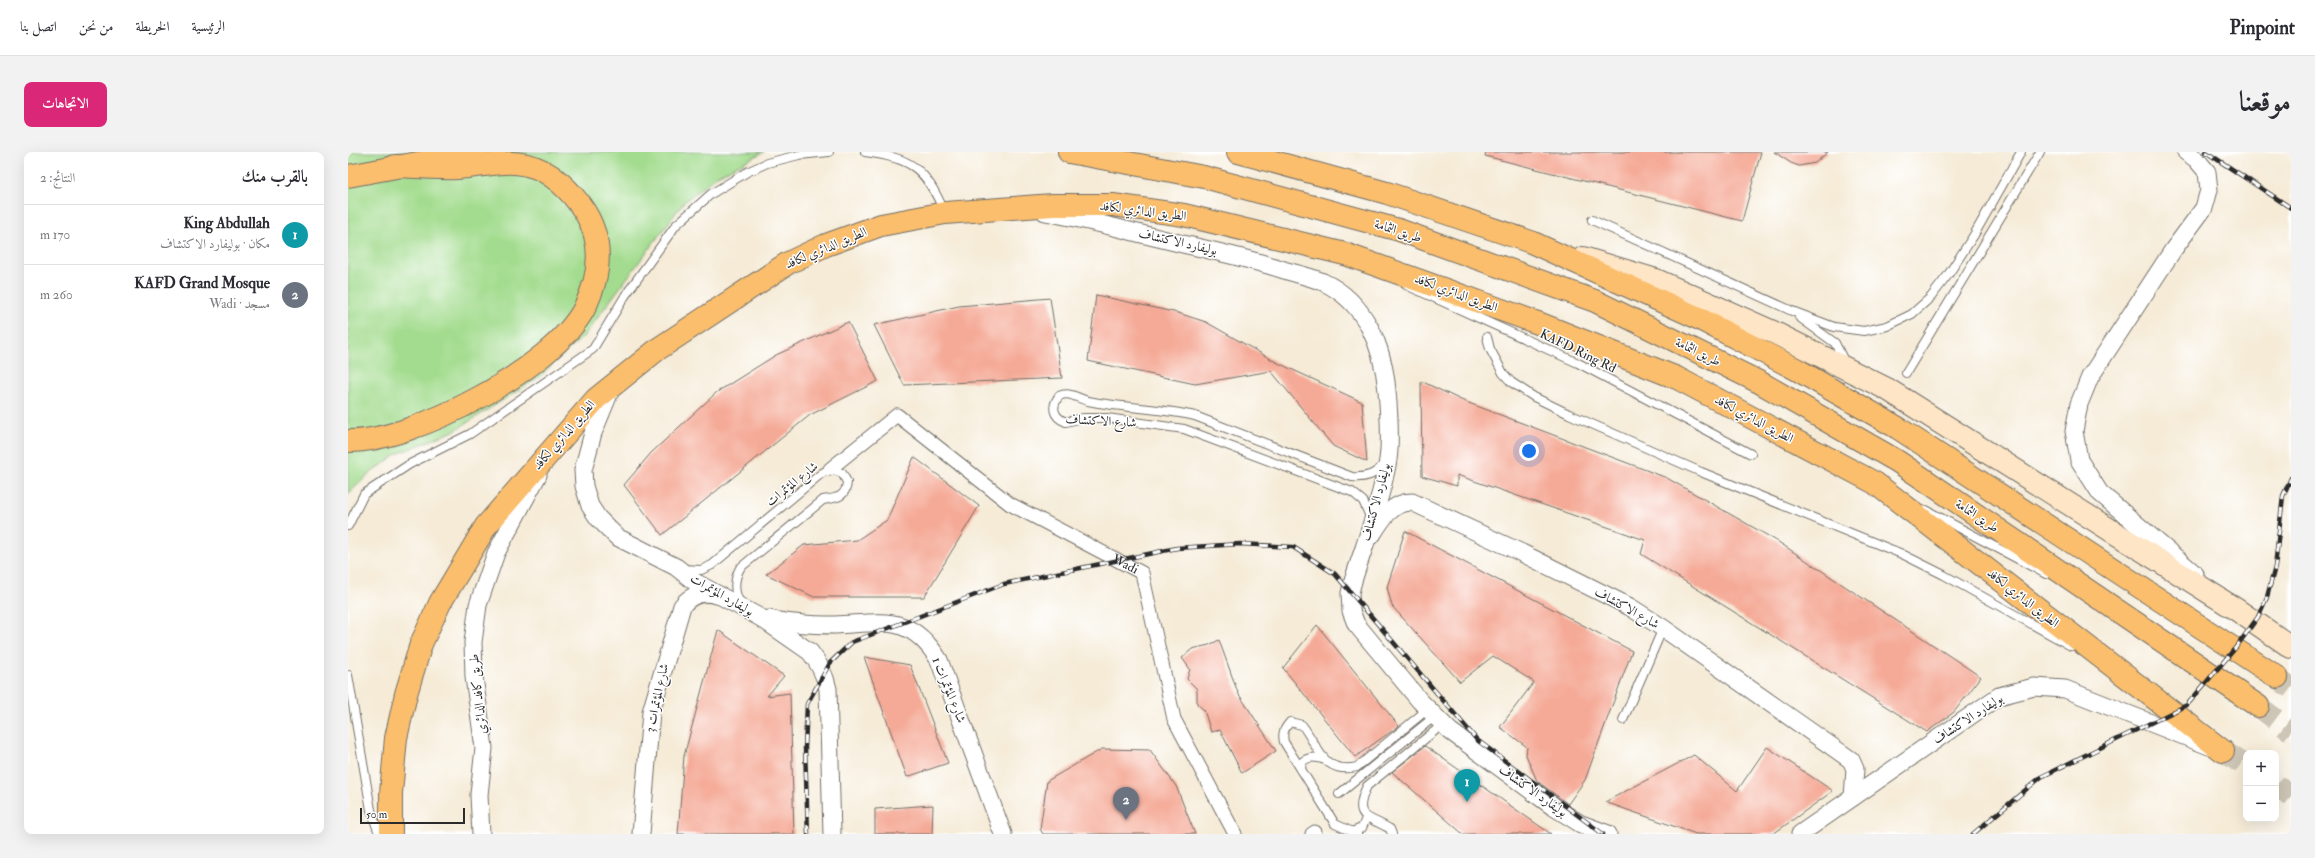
<!DOCTYPE html>
<html lang="ar">
<meta charset="utf-8">
<style>
:root{--surface:#fff;--page:#f2f2f3;--text:#2b2b33;--muted:#7c7c81;--line:#e1e1e2;--accent:#db2777}
body{margin:0;font-family:"IM FELL Double Pica",Amiri,serif;background:var(--page);color:var(--text);direction:rtl}
.controls{position:absolute;right:12px;bottom:12px;display:grid;overflow:hidden;border-radius:8px;box-shadow:0 4px 16px #0002}
.controls button{width:36px;height:36px;display:grid;place-items:center;padding:0;border:0;border-bottom:1px solid var(--line);background:var(--surface);color:var(--text);font:20px sans-serif}
.scale{position:absolute;left:12px;bottom:10px;width:105px;box-sizing:border-box;padding-left:4px;border:2px solid #2b2b2b;border-top:0;font-size:11px;line-height:14px;white-space:nowrap;color:#2b2b2b;-webkit-text-stroke:3px #fff;paint-order:stroke}
.you{position:absolute;left:1181px;top:299px;width:14px;height:14px;margin:-10px;border:3px solid #fff;border-radius:50%;background:#1a73e8;box-shadow:0 0 0 6px #1a73e833}
.badge{display:grid;place-items:center;width:26px;height:26px;border-radius:50%;background:var(--accent);color:#fff;font-size:13px;font-weight:700}
.pin{position:absolute;translate:-50% -33px;filter:drop-shadow(0 1px 2px #0008)}
.pin::after{content:'';position:absolute;top:21px;width:14px;height:12px;background:inherit;clip-path:polygon(0 0,100% 0,50% 100%)}
.list{margin:0;padding:0;list-style:none}
h2{display:flex;justify-content:space-between;align-items:center;height:52px;margin:0;padding:0 16px;font-size:17px}
h2 small{font-size:13px;font-weight:400;color:var(--muted)}
.list li{display:grid;grid-template-columns:26px 1fr auto;gap:12px;align-items:center;box-sizing:border-box;height:60px;padding:0 16px;border-top:1px solid var(--line)}
.list b{display:block;font-size:15px;white-space:nowrap}
.list p{margin:0;font-size:13px;white-space:nowrap;color:var(--muted)}
.list em{font-size:13px;font-style:normal;color:var(--muted)}
.map{position:relative;flex:none;width:1943px;height:682px;overflow:hidden;direction:ltr;border-radius:8px}
header{display:flex;align-items:center;gap:24px;box-sizing:border-box;height:56px;padding:0 20px;background:var(--surface);border-bottom:1px solid var(--line)}
header strong{font-size:19px}
nav{display:flex;gap:22px;margin-inline-start:auto;font-size:14px}
.intro{display:flex;align-items:center;justify-content:space-between;box-sizing:border-box;height:96px;padding:0 24px}
h1{margin:0;font-size:28px}
.button{padding:10px 18px;border-radius:8px;background:var(--accent);color:#fff;font-size:14px;font-weight:700}
main{display:flex;gap:24px;padding:0 24px}
aside{flex:1;background:var(--surface);border-radius:8px;box-shadow:0 4px 16px #0002}
.map>svg:first-child{display:block}
</style>
<header>
<strong>Pinpoint</strong>
<nav><a>الرئيسية</a><a>الخريطة</a><a>من نحن</a><a>اتصل بنا</a></nav>
</header>
<div class="intro"><h1>موقعنا</h1><a class="button">الاتجاهات</a></div>
<main>
<div class="map">
<svg width="1943" height="682" viewBox="0 0 1943 682">
<rect width="100%" height="100%" fill="#fff"/>
<filter id="ink" filterUnits="userSpaceOnUse"><feTurbulence type="fractalNoise" baseFrequency=".025" numOctaves="2"/><feDisplacementMap in="SourceGraphic" scale="8" xChannelSelector="R" yChannelSelector="G"/><feConvolveMatrix kernelMatrix="1 2 1 2 8 2 1 2 1" color-interpolation-filters="sRGB"/></filter>
<filter id="wash" filterUnits="userSpaceOnUse"><feTurbulence type="fractalNoise" baseFrequency=".012" numOctaves="4" result="noise"/><feDisplacementMap in="SourceGraphic" scale="16" xChannelSelector="R" yChannelSelector="G"/><feGaussianBlur stdDeviation="0.9" result="paint"/><feColorMatrix in="noise" values="0 0 0 0 0 0 0 0 0 0 0 0 0 0 0 0 0 1.4 0 .05"/><feComposite in="paint" operator="in"/></filter>
<g filter="url(#wash)">
<rect width="100%" height="100%" fill="#f5ebd7"/>
<polygon fill="#a3dc8e" stroke="#67845c" points="0,0 416,0 370,23 336,50 235,185 190,226 106,279 49,302 20,323 0,342"/>
<g id="blocks">
<g fill="#f5aa97">
<polygon points="1138,0 1413,0 1394,69 1137,4"/>
<polygon points="1426,0 1480,0 1467,11 1451,14 1443,11"/>
<polygon points="748,143 830,161 858,170 928,210 1014,250 1019,310 985,294 923,219 847,232 740,209"/>
<polygon points="702,146 714,226 556,233 526,173 611,154"/>
<polygon points="500,170 530,229 462,263 314,383 276,333 303,301 369,240 428,203"/>
<polygon points="1073,229 1113,248 1319,326 1429,389 1633,525 1606,560 1579,580 1293,402 1297,388 1109,323 1109,334 1074,324"/>
<polygon points="566,305 631,354 576,445 466,445 418,422 456,393 509,388 539,368"/>
<polygon points="1057,379 1284,499 1237,628 1220,652 1189,629 1178,603 1179,595 1152,575 1186,530 1145,504 1112,530 1044,454 1039,435"/>
<polygon points="969,473 1051,574 1007,605 935,516"/>
<polygon points="370,478 436,524 419,544 442,541 446,682 330,682 336,604"/>
<polygon points="871,488 890,541 928,599 894,621 872,578 863,580 856,558 849,552 849,537 839,527 842,517 834,506 844,497 861,493"/>
<polygon points="516,505 562,513 600,611 559,625"/>
<polygon points="1077,594 1203,682 1115,682 1044,620"/>
<polygon points="1419,595 1485,639 1425,682 1348,682 1257,650 1346,603 1389,639"/>
<polygon points="754,597 802,598 828,634 847,682 695,682 692,677 699,629"/>
<polygon points="585,653 584,682 527,682 527,657"/>
</g>
</g>
</g>
<g filter="url(#ink)">
<use href="#blocks" fill-opacity="0" stroke="#726e67" stroke-width="1"/>
<g fill="none" stroke-linecap="round" stroke-linejoin="round">
<g stroke="#cdc5b5" stroke-width="22" stroke-dasharray="22 11" stroke-linecap="butt">
<polyline points="1929,525 1943,536"/>
<polyline points="1910,554 1943,579"/>
<polyline points="1875,599 1898,614"/>
<polyline points="1928,634 1943,644"/>
</g>
<g stroke="#726e67" stroke-width="10">
<g id="service">
<path d="M517,0c47,6 60,16 79,59"/>
<polyline points="1244,68 1444,159 1486,175 1516,179 1539,174 1564,162 1583,145 1600,123 1626,83 1673,0"/>
<polyline points="1058,133 1230,211 1403,302"/>
<polyline points="1451,165 1487,191 1497,211"/>
<polyline points="1139,185 1142,197 1155,221 1163,230 1186,245 1221,262 1353,320 1554,402 1596,423 1723,494"/>
<polyline points="1558,221 1692,0"/>
<polyline points="1578,358 1698,422"/>
<path d="M1023,367l-8,-18 -11,-9 -168,-63 -77,-11h-24l-17,4c-13,-5 -15,-15 -7,-26 11,-5 17,2 29,5 35,7 71,7 107,15l157,61c14,1 23,-2 32,-13"/>
<polyline points="0,374 16,342 62,312 122,282 245,197 277,144 328,73 363,42 399,20 419,11 451,3 481,0"/>
<path d="M335,417l18,1 11,-5 110,-92 8,-4 12,4 5,9c-1,16 -11,16 -24,18l-83,68c-6,11 -7,25 1,36"/>
<polyline points="0,523 23,658 31,682"/>
<polyline points="1275,568 1315,476"/>
<path d="M953,617l1,-7c7,-6 14,-5 23,-2"/>
<polyline points="991,642 1086,565"/>
<polyline points="1004,680 1014,676 1018,666"/>
<path d="M1009,682l-22,-10 -51,-82c-2,-9 0,-13 6,-20l12,3c16,20 20,50 55,42l71,-58"/>
<path d="M1044,682l-2,-5c-20,-13 -39,-9 -23,-43l75,-61"/>
</g>
</g>
<g stroke="#726e67" stroke-width="15">
<g id="pedestrian">
<path id="s1" d="M482,317l67,-54 113,89 132,69 32,146 61,115"/>
<polyline points="964,682 967,680"/>
</g>
</g>
<g stroke="#726e67" stroke-width="19">
<g id="minor">
<polyline points="1838,0 1848,7 1859,20 1861,38 1856,56 1825,98 1742,225 1731,252 1726,279 1731,308 1752,341 1847,422"/>
<path d="M697,60c50,9 98,23 147,34 31,7 62,14 92,24 13,4 27,7 39,12 43,20 60,65 64,109 2,22 4,47 1,69 -5,30 -15,60 -24,88 -5,15 -11,30 -14,45l1,18 5,13 64,77 30,30 102,75 29,18 27,10"/>
<path d="M265,232l-20,49 -10,37 1,16 6,20 8,12 19,19 59,30 19,15 66,36 49,34c9,11 15,23 18,37l4,145"/>
<path d="M1024,383c9,-15 20,-33 40,-33l110,51 108,54 33,21 188,132 4,9 -2,28"/>
<path d="M421,467c22,5 43,6 66,6 48,-2 75,-12 104,35l64,174"/>
<polyline points="133,682 131,643 136,596 126,525 125,490 130,453 148,401 190,323"/>
<path d="M293,682l10,-122 31,-106c8,-11 21,-15 35,-11"/>
<polyline points="1452,682 1651,544 1686,535 1717,537 1861,594"/>
</g>
</g>
<g stroke="#726e67" stroke-width="24">
<polyline id="secondary" points="1235,106 1308,128 1425,180 1539,237 1889,458 1943,495"/>
</g>
<g stroke="#726e67" stroke-width="24">
<g id="primary">
<polyline points="721,0 856,25 1051,78 1247,149 1413,231 1549,309 1910,554"/>
<polyline points="890,0 1039,41 1183,90 1346,164 1448,217 1550,276 1929,525"/>
<polyline points="0,24 129,0"/>
<polyline points="43,682 43,641 48,586 58,542 73,492 92,451 138,374 248,247 310,197 440,111 478,93 533,73 597,61 705,53 765,53 836,63 997,102 1190,171 1329,226 1527,331 1875,599"/>
</g>
</g>
<g stroke="#726e67" stroke-width="24">
<path id="motorway" d="M0,289c66,1 205,-73 236,-132 16,-32 20,-66 1,-97 -13,-20 -34,-42 -58,-47 -23,-6 -46,2 -69,3 -21,1 -42,-1 -63,-2"/>
</g>
<use href="#service" stroke="#fff" stroke-width="8"/>
<use href="#pedestrian" stroke="#fff" stroke-width="13"/>
<use href="#minor" stroke="#fff" stroke-width="17"/>
<use href="#secondary" stroke="#fde5c5" stroke-width="22"/>
<use href="#primary" stroke="#fabe6d" stroke-width="22"/>
<use href="#motorway" stroke="#fabe6d" stroke-width="22"/>
<g stroke="#2b2b2b" stroke-width="4.5">
<g id="rail">
<polyline points="1858,0 1943,56"/>
<polyline points="460,682 457,596 459,552 482,511 504,490 656,432 829,396 892,392 945,395 987,422 1129,588 1255,682"/>
<polyline points="1625,682 1693,625 1839,553 1889,494 1910,465 1919,445 1927,415 1935,344 1943,326"/>
</g>
</g>
<use href="#rail" stroke="#fff" stroke-width="3" stroke-dasharray="9" stroke-linecap="butt"/>
</g>
</g>
<g text-anchor="middle" dominant-baseline="central" stroke-width="3" stroke-linejoin="round" paint-order="stroke">
<g font-size="13" fill="#2b2b2b" stroke="#fff">
<text transform="translate(795 59) rotate(7)">الطريق الدائري لكافد</text>
<text transform="translate(1050 79) rotate(18)">طريق الثمامة</text>
<text transform="translate(830 90) rotate(13)">بوليفارد الاكتشاف</text>
<text transform="translate(478 96) rotate(-23)">الطريق الدائري لكافد</text>
<text transform="translate(1108 141) rotate(20)">الطريق الدائري لكافد</text>
<text transform="translate(1230 199) rotate(26)">KAFD Ring Rd</text>
<text transform="translate(1350 200) rotate(26)">طريق الثمامة</text>
<text transform="translate(1406 267) rotate(28)">الطريق الدائري لكافد</text>
<text transform="translate(753 269) rotate(3)">شارع الاكتشاف</text>
<text transform="translate(216 283) rotate(-49)">الطريق الدائري لكافد</text>
<text transform="translate(444 332) rotate(-39)">شارع المؤتمرات</text>
<text transform="translate(1028 350) rotate(-75)">بوليفارد الاكتشاف</text>
<text transform="translate(1629 364) rotate(34)">طريق الثمامة</text>
<text stroke="none"><textPath href="#s1" startOffset="360">Wadi</textPath></text>
<text transform="translate(374 443) rotate(30)">بوليفارد المؤتمرات</text>
<text transform="translate(1675 446) rotate(38)">الطريق الدائري لكافد</text>
<text transform="translate(1279 456) rotate(29)">شارع الاكتشاف</text>
<text transform="translate(601 538) rotate(68)">شارع المؤتمرات 1</text>
<text transform="translate(130 542) rotate(-96)">طريق كافد الدائري</text>
<text transform="translate(309 546) rotate(-78)">شارع المؤتمرات 3</text>
<text transform="translate(1620 567) rotate(-33)">بوليفارد الاكتشاف</text>
<text transform="translate(1185 639) rotate(35)">بوليفارد الاكتشاف</text>
</g>
</g>
</svg>
<div class="controls">
<button>+</button>
<button>−</button>
</div>
<div class="scale">50 m</div>
<div class="you"></div>
<div class="pin badge" style="left:1119px;top:650px;background:#0f9aa8">1</div>
<div class="pin badge" style="left:778px;top:668px;background:#6b7280">2</div>
</div>
<aside>
<h2>بالقرب منك<small>النتائج: 2</small></h2>
<ul class="list">
<li><span class="badge" style="background:#0f9aa8">1</span><div><b>King Abdullah</b><p>مكان · بوليفارد الاكتشاف</p></div><em>170 m</em></li>
<li><span class="badge" style="background:#6b7280">2</span><div><b>KAFD Grand Mosque</b><p>مسجد · Wadi</p></div><em>260 m</em></li>
</ul>
</aside>
</main>
